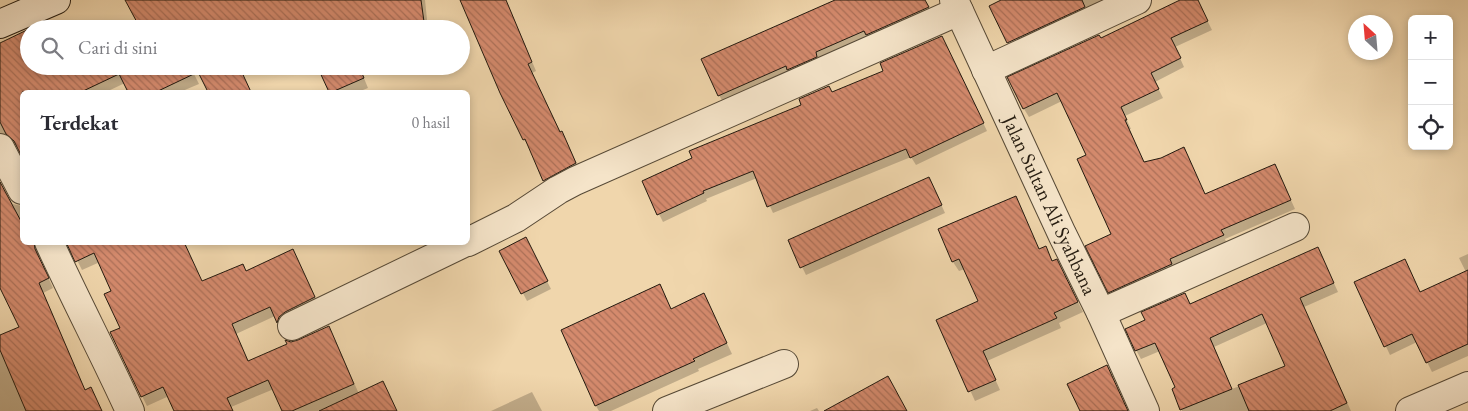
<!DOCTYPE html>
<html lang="id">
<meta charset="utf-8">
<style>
:root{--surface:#fff;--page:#f2f2f3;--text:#2b2b33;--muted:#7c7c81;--line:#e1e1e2}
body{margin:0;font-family:"EB Garamond",serif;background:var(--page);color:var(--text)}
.controls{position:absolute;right:15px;top:15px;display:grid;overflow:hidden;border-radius:8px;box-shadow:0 2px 8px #0003}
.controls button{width:45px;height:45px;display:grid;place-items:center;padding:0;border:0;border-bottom:1px solid var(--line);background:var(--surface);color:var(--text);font:25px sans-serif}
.compass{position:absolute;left:1348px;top:15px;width:45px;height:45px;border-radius:50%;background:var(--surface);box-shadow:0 2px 8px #0003;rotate:334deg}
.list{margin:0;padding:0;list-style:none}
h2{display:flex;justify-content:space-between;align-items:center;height:65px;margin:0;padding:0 20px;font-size:21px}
h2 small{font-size:16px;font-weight:400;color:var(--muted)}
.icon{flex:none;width:28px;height:28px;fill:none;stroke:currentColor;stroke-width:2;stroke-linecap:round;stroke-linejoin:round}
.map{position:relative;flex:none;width:1468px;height:411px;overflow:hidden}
.search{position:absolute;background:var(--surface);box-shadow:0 2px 8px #0003;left:20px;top:20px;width:450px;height:55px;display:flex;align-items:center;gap:12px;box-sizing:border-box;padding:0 18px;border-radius:28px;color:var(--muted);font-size:19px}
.panel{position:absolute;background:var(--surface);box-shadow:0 2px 8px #0003;left:20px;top:90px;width:450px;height:155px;border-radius:8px}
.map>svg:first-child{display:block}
</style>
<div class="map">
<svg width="1468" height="411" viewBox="0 0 1468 411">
<defs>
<pattern id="building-back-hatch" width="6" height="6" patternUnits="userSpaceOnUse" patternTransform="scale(1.25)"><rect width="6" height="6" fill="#d48a6d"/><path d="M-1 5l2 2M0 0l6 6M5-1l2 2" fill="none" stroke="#ac7058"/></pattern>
</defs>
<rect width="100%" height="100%" fill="#f0d6ac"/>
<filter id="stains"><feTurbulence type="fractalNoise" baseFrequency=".004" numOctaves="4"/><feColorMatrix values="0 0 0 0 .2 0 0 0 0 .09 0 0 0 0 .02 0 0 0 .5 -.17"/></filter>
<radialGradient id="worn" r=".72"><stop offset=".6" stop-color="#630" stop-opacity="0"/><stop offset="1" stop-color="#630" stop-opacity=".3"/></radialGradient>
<g fill="#0003" fill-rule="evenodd">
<polygon points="127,0 425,0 428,29 140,27"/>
<polygon points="462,0 506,0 536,71 532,73 561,133 562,133 567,142 581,173 549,190 530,148 524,140 501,93"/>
<polygon points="837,0 925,0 933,16 724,104 719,95"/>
<polygon points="1004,0 1112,0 1013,51 1008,42"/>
<polygon points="1183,0 1197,0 1212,30 1175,47 1184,67 1155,82 1163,98 1125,116 1131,129 1129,129 1144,163 1205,195 1275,165 1295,209 1225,239 1227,244 1114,301 1109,292 1113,235 1087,155 1062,101 1029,117 1024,109 1100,39"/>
<polygon points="0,45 29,66 190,66 199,84 180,92 129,92 125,83 106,92 22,92 22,155 15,144 6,142 0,143"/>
<polygon points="946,45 987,131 916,165 911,157 773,213 757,178 706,199 707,201 663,222 643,182 832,93"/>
<polygon points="318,66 394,66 361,71 368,88 358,92 330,92"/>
<polygon points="247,84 251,92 209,92 207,89"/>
<polygon points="929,178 945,213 806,275 789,240"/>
<polygon points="0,183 13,204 22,206 22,242 41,242 38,250 40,259 53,288 43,293 85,391 102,411 0,411 0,336 21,328 0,285"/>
<polygon points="940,230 1039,251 1051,258 1053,262 1062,270 1083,312 1059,323 1061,328 987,361 1000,390 975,401 938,320 980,302 965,269 959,271 953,262"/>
<polygon points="68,242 203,282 298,260 320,307 283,330 275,316 236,334 249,362 291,343 334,337 359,394 397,411 350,411 345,399 318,411 283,411 274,389 231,407 233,411 176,411 169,396 147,406 142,396 122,329 112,291 100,262 82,270"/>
<polygon points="529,246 551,289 527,301 501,251"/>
<polygon points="1468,254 1468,356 1432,372 1417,342 1390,355 1356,283 1405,261 1421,294 1466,272 1459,258"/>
<path d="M1322,257l16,35 -34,15 47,104h-169l-9,-22 3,-1 -16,-37 -19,8 -5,-9 10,-29 39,-27 6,11zM1267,323l20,44 -55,22 -18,-42z"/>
<polygon points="660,286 672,310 709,305 732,354 698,369 699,371 611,411 599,411 596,406"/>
<polygon points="532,392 542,411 491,411"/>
<polygon points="817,408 819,411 810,411"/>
</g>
<g fill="url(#building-back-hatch)" stroke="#231a0f">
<polygon points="125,0 421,0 425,29 133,29 139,26"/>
<polygon points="460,0 506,0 532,62 528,64 560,132 562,131 576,163 543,181 525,139 523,140 500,93"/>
<polygon points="835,0 925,0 929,7 866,35 864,31 816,52 817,57 787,70 786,66 718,96 701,59"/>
<polygon points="1001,0 1082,0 1085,7 1007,43 989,6"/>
<polygon points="1180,0 1198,0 1208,21 1171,38 1181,58 1151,73 1159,89 1121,107 1127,120 1125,120 1144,162 1161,158 1184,147 1205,194 1275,164 1291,200 1221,230 1224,235 1170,259 1172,264 1108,293 1085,246 1111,234 1077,159 1086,155 1057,93 1023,109 1007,77 1099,35 1101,38"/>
<polygon points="48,21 52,29 30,29 41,24"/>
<polygon points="29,29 29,66 239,66 251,92 208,92 198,72 156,92 128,92 119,74 81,92 22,92 22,157 14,141 6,134 0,122 0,43"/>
<polygon points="942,36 984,123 910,158 906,149 767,207 753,171 703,191 704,193 657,215 642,181 692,158 689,151 801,105 799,99 829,86 832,92 883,71 880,63"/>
<polygon points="317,66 359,66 364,78 332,92 329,92"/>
<polygon points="929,177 942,205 800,268 788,240"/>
<polygon points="0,182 22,223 22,242 34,242 35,249 49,278 39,283 85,390 91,387 102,411 26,411 0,350 0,335 19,327 0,288"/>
<polygon points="1016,196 1039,249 1046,246 1052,261 1057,259 1078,302 1054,313 1057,318 983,351 996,380 968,392 936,320 978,301 959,259 952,262 938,229"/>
<polygon points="526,237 548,281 521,294 499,251"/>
<polygon points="66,242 184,242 202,281 243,264 246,271 293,249 315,297 285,312 279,317 277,323 270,307 232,324 248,361 287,344 285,340 291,342 298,340 329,326 354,384 292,411 282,411 268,380 227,398 233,411 174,411 163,387 141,397 110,332 120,328 104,294 111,291 94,253 75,262"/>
<polygon points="1318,247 1334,283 1300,298 1347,403 1330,411 1249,411 1238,385 1285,366 1262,314 1210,338 1232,389 1180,410 1172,389 1175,387 1155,343 1135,351 1125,329 1145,320 1141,312 1185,293 1190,304"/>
<polygon points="1405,259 1420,292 1468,270 1468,344 1426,363 1412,334 1384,347 1354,282"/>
<polygon points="660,284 671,309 704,293 727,343 693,359 695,361 595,406 561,330"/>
<polygon points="1107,365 1128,411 1080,411 1067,384"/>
<polygon points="888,376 907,411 824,411"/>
<polygon points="383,381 397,411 319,411"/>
</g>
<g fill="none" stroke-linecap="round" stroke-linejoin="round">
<g stroke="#564936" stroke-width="30">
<g id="street">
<polyline points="954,0 1062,234 1101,313 1145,411"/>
<polyline points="986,70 1137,0"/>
<polyline points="0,148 22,190"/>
<path d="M49,242c26,57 55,112 81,169"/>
<polyline points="468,242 516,218 558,190 575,181 959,11"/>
<polyline points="1101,313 1295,227"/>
<polyline points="292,326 466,242"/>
<polyline points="667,411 784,364"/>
<polyline points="1410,411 1468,386"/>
</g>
</g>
<g stroke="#231a0f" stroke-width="30">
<polyline id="secondary" points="0,24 56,0"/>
</g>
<use href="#street" stroke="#f5e4c9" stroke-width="28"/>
<use href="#secondary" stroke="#f5e4c9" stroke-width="28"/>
</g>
<g text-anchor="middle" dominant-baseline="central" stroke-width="4.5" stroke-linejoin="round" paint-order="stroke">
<g font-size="20" fill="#231a0f" stroke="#f5e4c9">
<text transform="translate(1050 205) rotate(65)">Jalan Sultan Ali Syahbana</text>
</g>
</g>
<rect width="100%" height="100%" filter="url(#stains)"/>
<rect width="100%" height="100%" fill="url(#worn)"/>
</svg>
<div class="controls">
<button>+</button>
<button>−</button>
<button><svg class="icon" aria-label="locate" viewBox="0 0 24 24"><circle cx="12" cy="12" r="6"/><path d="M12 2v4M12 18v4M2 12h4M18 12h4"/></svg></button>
</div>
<svg class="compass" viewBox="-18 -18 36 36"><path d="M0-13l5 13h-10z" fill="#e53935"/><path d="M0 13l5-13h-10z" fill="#7c7c81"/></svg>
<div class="search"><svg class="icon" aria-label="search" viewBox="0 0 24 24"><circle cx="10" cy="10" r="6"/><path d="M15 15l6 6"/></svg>Cari di sini</div>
<section class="panel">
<h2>Terdekat<small>0 hasil</small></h2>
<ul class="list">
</ul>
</section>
</div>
